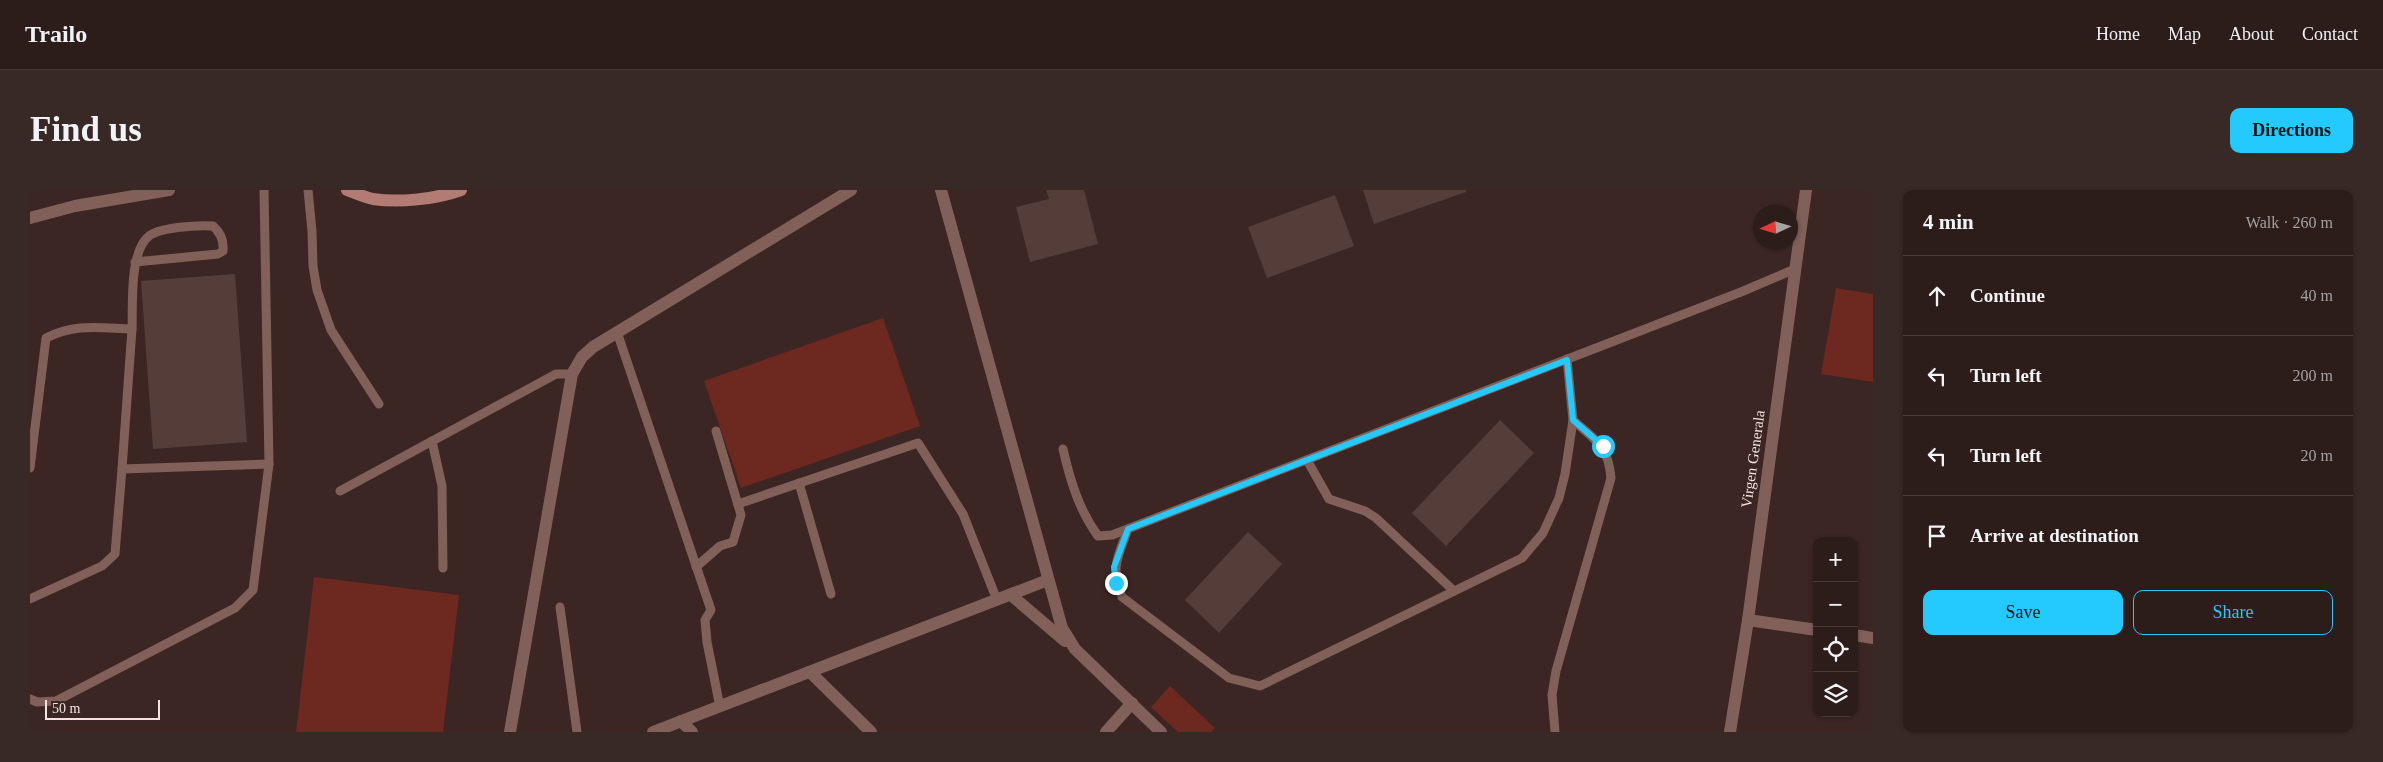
<!DOCTYPE html>
<meta charset="utf-8">
<style>
:root{--surface:#2c1c1a;--page:#382927;--text:#f1f3f6;--muted:#a6a1a2;--line:#483a39;--accent:#24c9fe}
body{margin:0;font-family:"Times New Roman",serif;background:var(--page);color:var(--text)}
.controls{position:absolute;right:15px;bottom:15px;display:grid;overflow:hidden;border-radius:10px;box-shadow:0 1px 4px #0004}
.controls button{width:45px;height:45px;display:grid;place-items:center;padding:0;border:0;border-bottom:1px solid var(--line);background:var(--surface);color:var(--text);font:25px sans-serif}
.compass{position:absolute;left:1723px;top:15px;width:45px;height:45px;border-radius:50%;background:var(--surface);box-shadow:0 1px 4px #0004;rotate:266deg}
.scale{position:absolute;left:15px;bottom:12px;width:115px;box-sizing:border-box;padding-left:5px;border:2px solid #f2e3e1;border-top:0;font-size:14px;line-height:18px;white-space:nowrap;color:#f2e3e1;-webkit-text-stroke:4px #3b2623;paint-order:stroke}
.stop{position:absolute;width:15px;height:15px;margin:-11px;border:4px solid #24c9fe;border-radius:50%;background:#fff}
.stop.end{background:#24c9fe;border-color:#fff;box-shadow:0 1px 5px #0008}
.list{margin:0;padding:0;list-style:none}
h2{display:flex;justify-content:space-between;align-items:center;height:65px;margin:0;padding:0 20px;font-size:21px}
h2 small{font-size:16px;font-weight:400;color:var(--muted)}
.list li{display:grid;grid-template-columns:32px 1fr auto;gap:15px;align-items:center;box-sizing:border-box;height:80px;padding:0 20px;border-top:1px solid var(--line)}
.list b{display:block;font-size:19px;white-space:nowrap}
.list em{font-size:16px;font-style:normal;color:var(--muted)}
.actions{display:flex;gap:10px;padding:15px 20px}
.actions a{flex:1;padding:11px 0;border:1px solid var(--accent);border-radius:10px;text-align:center;font-size:18px;color:var(--accent)}
.actions .main{background:var(--accent);color:#111}
.icon{flex:none;width:28px;height:28px;fill:none;stroke:currentColor;stroke-width:2;stroke-linecap:round;stroke-linejoin:round}
.map{position:relative;flex:none;width:1843px;height:542px;overflow:hidden;border-radius:10px}
header{display:flex;align-items:center;gap:30px;box-sizing:border-box;height:70px;padding:0 25px;background:var(--surface);border-bottom:1px solid var(--line)}
header strong{font-size:24px}
nav{display:flex;gap:28px;margin-inline-start:auto;font-size:18px}
.intro{display:flex;align-items:center;justify-content:space-between;box-sizing:border-box;height:120px;padding:0 30px}
h1{margin:0;font-size:35px}
.button{padding:12px 22px;border-radius:10px;background:var(--accent);color:#111;font-size:18px;font-weight:700}
main{display:flex;gap:30px;padding:0 30px}
aside{flex:1;background:var(--surface);border-radius:10px;box-shadow:0 1px 4px #0004}
.map>svg:first-child{display:block}
</style>
<header>
<strong>Trailo</strong>
<nav><a>Home</a><a>Map</a><a>About</a><a>Contact</a></nav>
</header>
<div class="intro"><h1>Find us</h1><a class="button">Directions</a></div>
<main>
<div class="map">
<svg width="1843" height="542" viewBox="0 0 1843 542">
<rect width="100%" height="100%" fill="#3b2623"/>
<g fill="#6d2820">
<polygon points="1806,98 1843,104 1843,192 1791,184"/>
<polygon points="853,128 890,236 711,298 674,191"/>
<polygon points="284,387 429,405 413,542 266,542"/>
<polygon points="1140,496 1185,538 1181,542 1148,542 1121,517"/>
</g>
<g fill="#553e3a">
<polygon points="1016,0 1054,0 1068,54 1000,72 986,17 1019,9"/>
<polygon points="1333,0 1436,0 1436,2 1344,34"/>
<polygon points="1305,5 1324,56 1237,88 1218,37"/>
<polygon points="205,84 217,252 123,259 111,91"/>
<polygon points="1470,230 1504,263 1416,356 1382,323"/>
<polygon points="1218,342 1252,374 1189,443 1155,410"/>
</g>
<g fill="none" stroke-linecap="round" stroke-linejoin="round">
<g stroke="#82605a" stroke-width="9">
<polyline points="278,0 282,41 283,76 287,100 301,140 349,214"/>
<polyline points="102,139 92,279 239,274"/>
<polyline points="587,142 681,420 675,430 677,452 690,517"/>
<polyline points="402,251 412,296 413,378"/>
<path d="M1033,259c7,31 16,61 35,87l14,-1 629,-243 54,-23"/>
<polyline points="1277,270 1299,309 1335,321 1346,328 1424,401"/>
<path d="M0,278l16,-130c29,-15 54,-10 86,-9 1,-24 -3,-77 17,-93 12,-9 49,-11 64,-10 7,6 11,15 10,25l-5,3 -83,8"/>
<polyline points="769,293 801,404"/>
<polyline points="310,301 526,184 542,184"/>
<polyline points="708,314 888,253 933,324 967,410"/>
<path d="M1098,339c-10,27 -18,39 -6,68l107,81 31,8 262,-128 21,-25 16,-35 6,-24 8,-54 -6,-61"/>
<polyline points="666,377 690,356 703,352 711,325 686,241"/>
<polyline points="0,409 72,376 85,364 92,279"/>
<polyline points="530,417 547,542"/>
<polyline points="0,509 7,512 26,511 205,418 223,400 239,274 234,0"/>
<path d="M1525,542l-3,-37 4,-24 55,-193c-3,-33 -15,-37 -38,-58"/>
</g>
<g stroke="#82605a" stroke-width="12">
<polyline points="911,0 1032,438 1045,459 1131,542"/>
<polyline points="0,28 45,16 139,0"/>
<polyline points="981,405 1035,451"/>
<polyline points="1718,430 1787,440"/>
<polyline points="1824,445 1843,448"/>
<polyline points="780,482 841,542"/>
<polyline points="651,531 662,542"/>
<polyline points="480,542 542,184 552,167 563,157 821,0"/>
<polyline points="623,542 1018,390"/>
<polyline points="1076,542 1102,513"/>
<polyline points="1700,542 1718,430 1776,0"/>
</g>
<path stroke="#b27c74" stroke-width="12" d="M317,0c8,3 17,7 26,9 26,4 63,0 88,-9"/>
</g>
<g fill="none" stroke-linecap="round" stroke-linejoin="round">
<polyline stroke="#24c9fe" stroke-width="6" points="1086,393 1084,377 1098,339 1537,170 1543,230 1573,256"/>
</g>
<g text-anchor="middle" dominant-baseline="central" stroke-width="5" stroke-linejoin="round" paint-order="stroke">
<g font-size="15" fill="#f2e3e1" stroke="#3b2623">
<text transform="translate(1723 269) rotate(-82)">Virgen Generala</text>
</g>
</g>
</svg>
<div class="controls">
<button>+</button>
<button>−</button>
<button><svg class="icon" aria-label="locate" viewBox="0 0 24 24"><circle cx="12" cy="12" r="6"/><path d="M12 2v4M12 18v4M2 12h4M18 12h4"/></svg></button>
<button><svg class="icon" aria-label="layers" viewBox="0 0 24 24"><path d="M12 4l9 5-9 5-9-5zM3 14l9 5 9-5"/></svg></button>
</div>
<svg class="compass" viewBox="-18 -18 36 36"><path d="M0-13l5 13h-10z" fill="#e53935"/><path d="M0 13l5-13h-10z" fill="#a6a1a2"/></svg>
<div class="scale">50 m</div>
<div class="stop" style="left:1573px;top:256px"></div>
<div class="stop end" style="left:1086px;top:393px"></div>
</div>
<aside>
<h2>4 min<small>Walk · 260 m</small></h2>
<ul class="list">
<li><svg class="icon" aria-label="ahead" viewBox="0 0 24 24"><path d="M12 20V5M6 11l6-6 6 6"/></svg><div><b>Continue</b></div><em>40 m</em></li>
<li><svg class="icon" aria-label="left" viewBox="0 0 24 24"><path d="M17 20v-9H6M10 6l-5 5 5 5"/></svg><div><b>Turn left</b></div><em>200 m</em></li>
<li><svg class="icon" aria-label="left" viewBox="0 0 24 24"><path d="M17 20v-9H6M10 6l-5 5 5 5"/></svg><div><b>Turn left</b></div><em>20 m</em></li>
<li><svg class="icon" aria-label="arrive" viewBox="0 0 24 24"><path d="M6 21V4h12l-3 4 3 4H6"/></svg><div><b>Arrive at destination</b></div></li>
</ul>
<div class="actions"><a class="main">Save</a><a>Share</a></div>
</aside>
</main>
